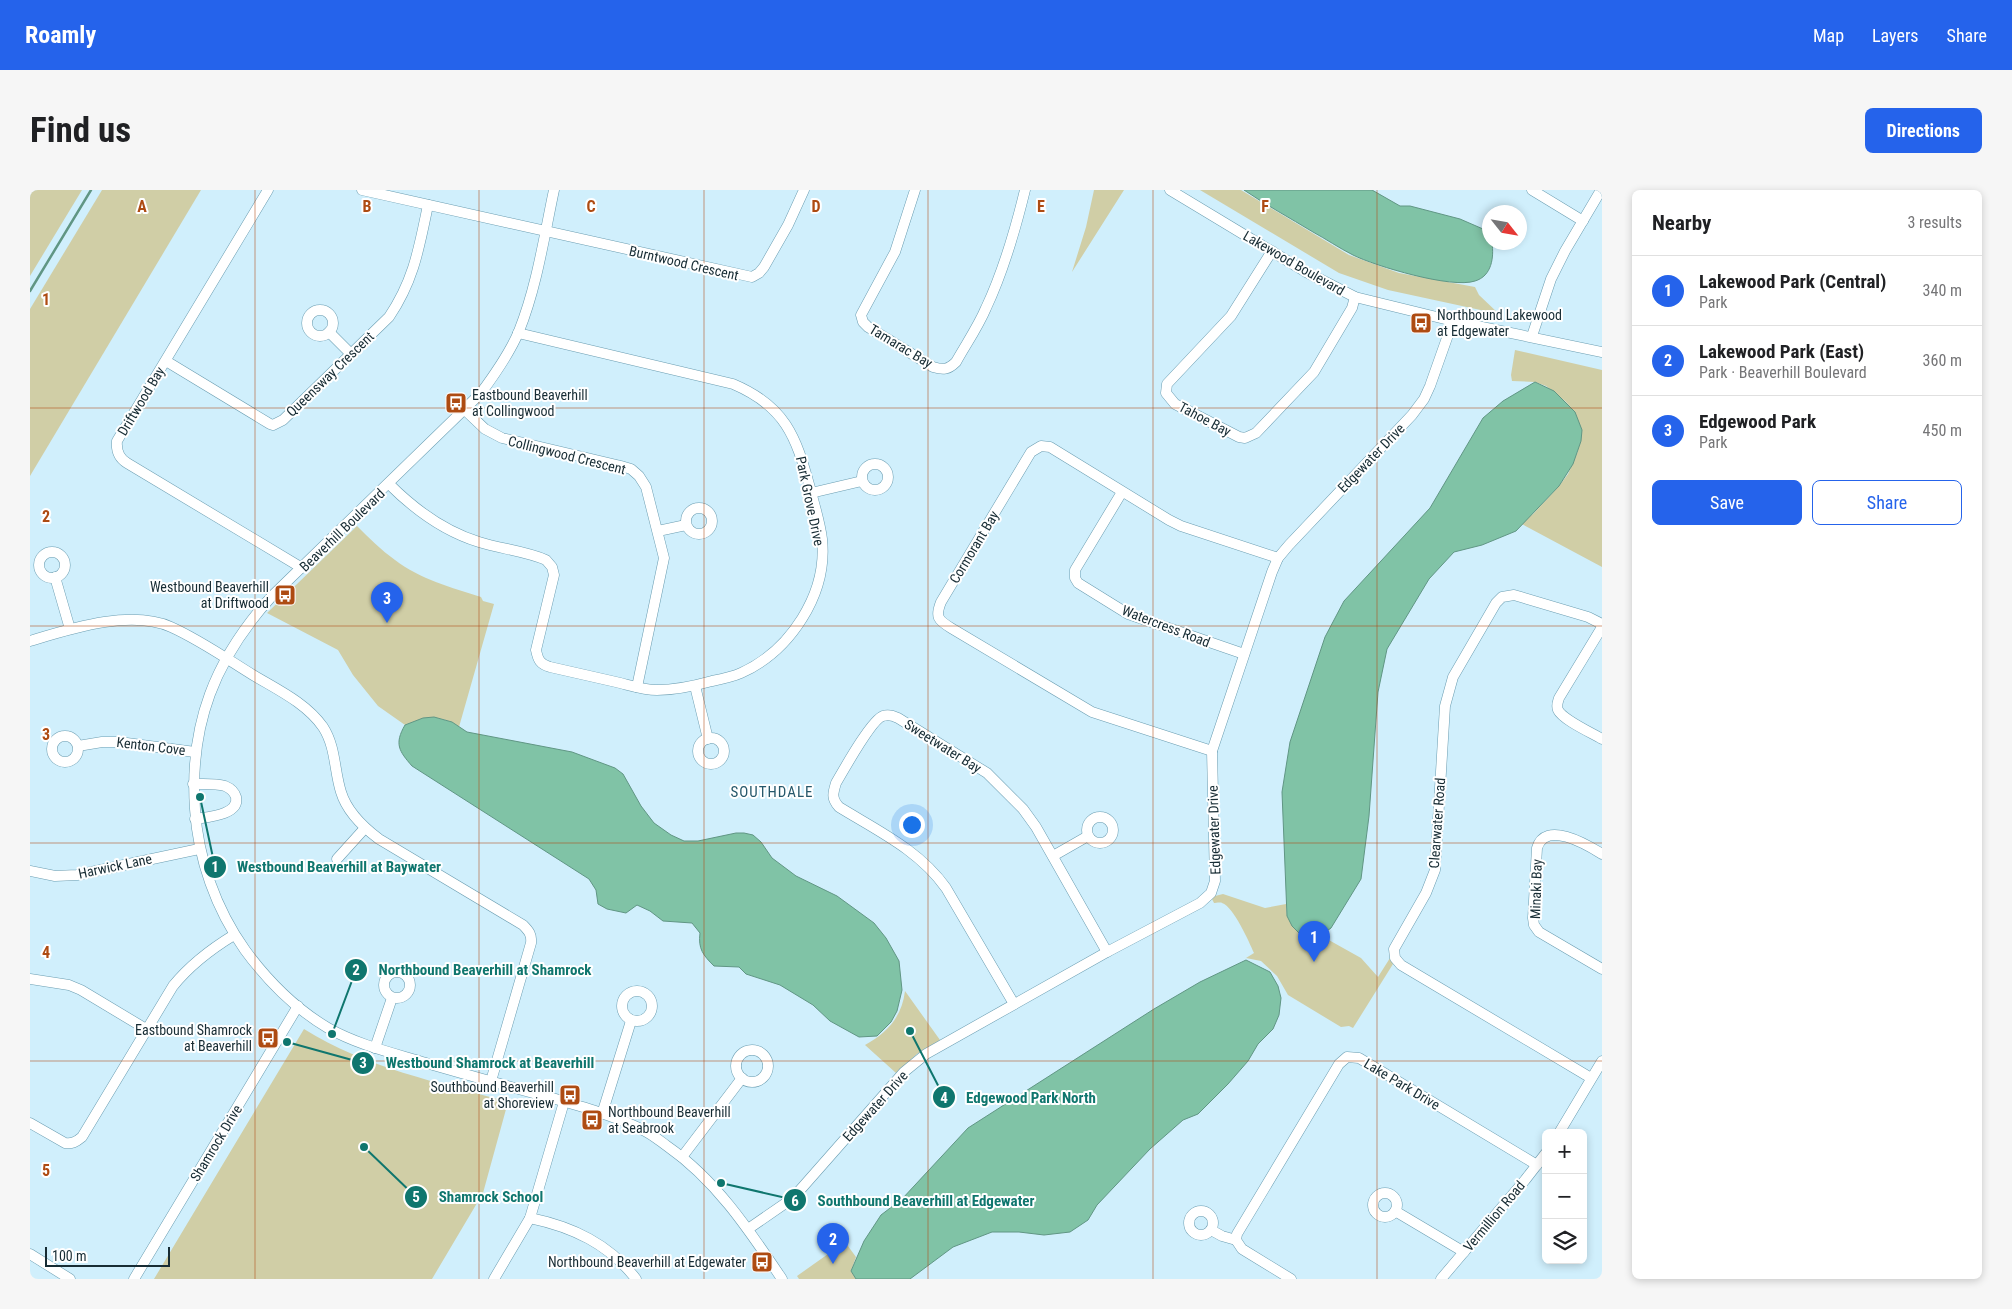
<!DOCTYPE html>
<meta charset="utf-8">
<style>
:root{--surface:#fff;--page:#f6f6f6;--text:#202124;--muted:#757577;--line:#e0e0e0;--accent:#2563eb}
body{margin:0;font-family:"Roboto Condensed",sans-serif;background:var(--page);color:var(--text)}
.controls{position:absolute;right:15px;bottom:15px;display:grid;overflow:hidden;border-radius:8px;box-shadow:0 2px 8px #0003}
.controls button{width:45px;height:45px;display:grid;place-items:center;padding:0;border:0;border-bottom:1px solid var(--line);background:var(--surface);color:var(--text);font:25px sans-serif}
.compass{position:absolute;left:1452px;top:15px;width:45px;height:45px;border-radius:50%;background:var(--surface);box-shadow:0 2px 8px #0003;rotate:121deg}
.scale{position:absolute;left:15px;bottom:12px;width:125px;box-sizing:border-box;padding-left:5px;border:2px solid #172c34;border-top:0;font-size:14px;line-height:18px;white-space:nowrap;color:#172c34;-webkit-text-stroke:4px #fff;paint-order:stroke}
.you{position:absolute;left:881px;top:634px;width:18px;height:18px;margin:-12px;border:4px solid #fff;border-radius:50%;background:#1a73e8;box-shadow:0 0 0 8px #1a73e833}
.badge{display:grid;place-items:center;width:32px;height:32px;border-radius:50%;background:var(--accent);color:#fff;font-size:16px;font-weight:700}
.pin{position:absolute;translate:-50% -41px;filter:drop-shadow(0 1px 2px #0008)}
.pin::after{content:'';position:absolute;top:26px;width:18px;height:15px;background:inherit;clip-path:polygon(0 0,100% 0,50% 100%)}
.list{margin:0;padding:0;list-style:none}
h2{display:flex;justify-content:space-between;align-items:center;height:65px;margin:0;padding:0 20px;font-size:21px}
h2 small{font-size:16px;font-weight:400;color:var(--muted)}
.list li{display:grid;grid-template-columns:32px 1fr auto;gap:15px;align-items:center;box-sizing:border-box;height:70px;padding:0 20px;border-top:1px solid var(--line)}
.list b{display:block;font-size:19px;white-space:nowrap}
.list p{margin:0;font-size:16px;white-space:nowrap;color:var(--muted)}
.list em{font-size:16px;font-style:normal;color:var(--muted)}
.actions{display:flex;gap:10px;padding:15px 20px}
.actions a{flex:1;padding:11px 0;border:1px solid var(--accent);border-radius:8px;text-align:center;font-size:18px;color:var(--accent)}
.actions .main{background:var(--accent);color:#fff}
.icon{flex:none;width:28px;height:28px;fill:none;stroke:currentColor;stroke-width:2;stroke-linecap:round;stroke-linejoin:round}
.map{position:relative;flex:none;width:1572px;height:1089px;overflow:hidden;border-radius:8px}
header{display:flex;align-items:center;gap:30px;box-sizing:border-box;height:70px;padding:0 25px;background:var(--accent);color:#fff}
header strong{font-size:24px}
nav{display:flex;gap:28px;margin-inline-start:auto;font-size:18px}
.intro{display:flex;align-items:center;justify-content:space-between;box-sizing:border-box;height:120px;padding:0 30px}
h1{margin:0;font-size:35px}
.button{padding:12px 22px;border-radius:8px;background:var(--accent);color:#fff;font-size:18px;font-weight:700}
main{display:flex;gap:30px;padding:0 30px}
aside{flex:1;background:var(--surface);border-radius:8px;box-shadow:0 2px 8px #0003}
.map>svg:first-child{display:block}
</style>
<header>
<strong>Roamly</strong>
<nav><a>Map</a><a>Layers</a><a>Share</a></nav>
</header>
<div class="intro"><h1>Find us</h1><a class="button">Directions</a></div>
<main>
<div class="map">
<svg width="1572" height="1089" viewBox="0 0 1572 1089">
<rect width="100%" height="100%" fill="#d0effc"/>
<g fill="#d0cea6">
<polygon points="0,0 52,0 0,86"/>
<polygon points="72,0 171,0 0,286 0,119"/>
<polygon points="1064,0 1094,0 1042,82 1056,37"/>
<polygon points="1170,0 1211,0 1319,65 1369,83 1445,97 1449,105 1469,124 1358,100 1309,83"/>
<polygon points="1485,160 1572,180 1572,377 1490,333 1503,324 1529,296 1538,284 1548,261 1545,222 1535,211 1516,196 1505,192 1482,191 1481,185"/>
<path d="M327,336c12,12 24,24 38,34 25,19 57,28 86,37l2,4 11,3 -35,123c-17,-13 -34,-9 -54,-2l-27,-19 -25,-31 -15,-25 -71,-37z"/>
<path d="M1193,704l42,14 21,-4 1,12 15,20 6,2 12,-2 7,3 34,19 17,19 12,-19 3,6 -40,64 -4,-2 -8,1 -53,-32 -11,-19 -16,-15 -15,-3 8,-5c-5,-11 -20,-46 -32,-50 -1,-1 -7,0 -8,0l-2,-4 3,-3z"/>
<path d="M875,801l35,49 -23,14 -21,19 -31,-28c22,-12 37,-28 40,-54z"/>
<path d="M274,839c62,39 134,53 204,73l-25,91 -51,86h-278z"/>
<polygon points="815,1052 826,1067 821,1081 826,1089 769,1089 767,1086"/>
</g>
<g fill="#80c3a6" stroke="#609684">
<path d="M1214,0h128l28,16h10l50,13 23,10 6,7 1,6 2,1c2,14 0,33 -17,38 -23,8 -100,-15 -122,-26 -14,-7 -27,-16 -40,-23 -23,-14 -47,-27 -69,-42z"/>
<polygon points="1505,192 1524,201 1545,222 1552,240 1551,251 1543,274 1529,296 1486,341 1452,355 1424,362 1399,389 1357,459 1348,502 1339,626 1331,689 1301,738 1290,746 1278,748 1272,746 1262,736 1257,726 1252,602 1260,552 1295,447 1314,411 1400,318 1453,228 1473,211"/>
<path d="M404,527l18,5 15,10 105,20 43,16 8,6 18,32 13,17 17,12 13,6h14l38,-8h8l9,2 8,7 11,16 24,18 41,20 37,27 12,15 13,23 3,29 -5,21 -6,11 -14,14 -18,1 -29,-16 -17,-16 -33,-20 -34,-11 -7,-7 -25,-1c-11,-11 -16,-17 -14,-33l-8,-10 -29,-2 -13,-10 -13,-6 -11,8 -19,-4 -9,-5 -2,-14 -7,-11 -177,-113c-13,-15 -18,-22 -7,-41l18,-7z"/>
<polygon points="1216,770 1240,782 1248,796 1251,808 1249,825 1243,839 1228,854 1218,871 1198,894 1168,924 1153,930 1120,959 1067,1015 1058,1030 1040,1042 1014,1045 989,1042 962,1042 923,1057 880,1089 826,1089 821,1081 834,1051 851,1025 872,1009 938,938 1124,819 1170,792"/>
</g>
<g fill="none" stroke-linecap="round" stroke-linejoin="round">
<polyline stroke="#609684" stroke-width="2.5" points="0,101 61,0"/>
<g stroke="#6a9db1" stroke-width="11">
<g id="minor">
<path d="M238,0l-151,251c-1,10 2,17 10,22l175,105"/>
<polyline points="332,0 722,87 729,83 734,77 758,35 774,0"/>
<path d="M524,0c-10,47 -17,96 -35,141 -9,22 -24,43 -38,62l-209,203c-57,63 -83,128 -77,213 3,50 21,100 50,141 22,30 51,59 83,78 30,17 65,25 98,35 42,12 84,24 126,35 31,9 64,18 93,33 8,4 15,10 22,15 49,34 82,84 115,133"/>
<path d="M885,0l-20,62 -34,63 2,7 5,5 65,40c10,3 15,3 23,-5 10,-18 22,-35 30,-54 18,-38 29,-77 39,-118"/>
<polyline points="1140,0 1276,82 1325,107 1423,131 1572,162"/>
<polyline points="1502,0 1553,31"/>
<polyline points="1242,61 1201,126 1137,194 1136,203 1145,214 1209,247 1215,248 1226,243 1284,182 1322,118 1325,107"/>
<circle cx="290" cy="133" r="13"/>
<polyline points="299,142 321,164"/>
<polyline points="1502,146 1521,89 1535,61 1571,0"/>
<path d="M136,171l104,63 3,1 10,-5 106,-103c25,-37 30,-69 39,-112"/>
<polyline points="435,220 455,239 472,248 591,276 601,279 609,286 616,297 634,368 607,497"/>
<circle cx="845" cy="287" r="13"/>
<path d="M359,294c26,26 54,47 90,58 22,7 46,9 67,18l6,7 2,8 -18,75c2,10 4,14 14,17 22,5 44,10 66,15 13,3 27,8 41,8 19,0 37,-4 55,-9 10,-2 20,-4 29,-8 49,-22 87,-79 81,-134 -2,-17 -8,-35 -12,-51 -14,-52 -25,-82 -77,-104l-215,-51"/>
<polyline points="1092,302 1045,380 1045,388 1048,393 1098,424 1214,464"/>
<polyline points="781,303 832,291"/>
<circle cx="669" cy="331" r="13"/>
<polyline points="628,341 656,335"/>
<circle cx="22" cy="375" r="13"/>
<polyline points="25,387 40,439"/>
<path d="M1572,437l-43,71c-1,4 -3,7 -1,12 5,10 34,23 44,29"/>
<path d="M0,451c40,-12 100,-32 141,-14 29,13 56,32 82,48 25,15 53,28 70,52 13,20 11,43 18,65 6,20 22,35 38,47l144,86c6,6 9,10 8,18l-40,138"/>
<polyline points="665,496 678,549"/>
<circle cx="35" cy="559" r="13"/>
<circle cx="681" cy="561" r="13"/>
<polyline points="48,556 72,552 89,552 165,562"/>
<path d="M1182,561l-120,-39 -141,-84c-13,-8 -16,-11 -10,-26l90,-150 10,-6 9,1 119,73 12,6 97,32"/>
<path d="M163,594c10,0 22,-1 32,2 5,2 9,5 11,11 4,18 -29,20 -41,22"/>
<circle cx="1070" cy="640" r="13"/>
<path d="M1572,664c-16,-10 -57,-34 -65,-6l-4,70 1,7 5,7 63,37"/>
<polyline points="1023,666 1058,646"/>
<polyline points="307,669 335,638"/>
<polyline points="0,681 25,686 47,685 169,659"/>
<circle cx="367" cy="795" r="13"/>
<polyline points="0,789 39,795 51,800 116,839"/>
<circle cx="607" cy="816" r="15"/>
<path d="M984,814l-68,-116c-27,-38 -68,-57 -107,-81 -8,-9 -6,-14 -3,-24 7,-12 36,-64 47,-67 5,-2 11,0 15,2l89,55 36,36 13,18 71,125"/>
<polyline points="345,858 362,808"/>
<circle cx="722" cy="876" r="16"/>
<polyline points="1561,888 1371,775 1365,768 1364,759 1396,703 1405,680 1415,516 1423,487 1466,413 1472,407 1484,405 1558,427 1572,434"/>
<polyline points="572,924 601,831"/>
<path d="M0,933l35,20c7,1 11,-1 17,-6l91,-151c17,-21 38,-37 61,-51"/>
<polyline points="1529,943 1572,871"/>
<polyline points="652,967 712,888"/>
<circle cx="1355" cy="1015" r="12"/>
<circle cx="1171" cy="1033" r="12"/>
<polyline points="1365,1021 1434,1062"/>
<path d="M500,1028c43,9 79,26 106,61"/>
<polyline points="718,1039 763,1008 874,882 896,864 1077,762 1170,713 1181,703 1185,691 1182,561 1242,382 1248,368 1259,355 1382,225 1394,209 1400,196 1423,131"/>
<polyline points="1181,1040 1192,1046 1206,1050"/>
<polyline points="0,1064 40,1089"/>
<polyline points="104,1089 268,816"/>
<polyline points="464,1089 500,1028 534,912"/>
<polyline points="1261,1089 1212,1059 1206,1050 1207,1044 1309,874 1317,867 1329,868 1507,975"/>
<polyline points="1411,1089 1495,990 1516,963"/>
</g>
</g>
<use href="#minor" stroke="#fff" stroke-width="10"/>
</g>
<path fill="none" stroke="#ae4b12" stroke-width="1" stroke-opacity="0.55" d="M225,0v1089M449,0v1089M674,0v1089M898,0v1089M1123,0v1089M1347,0v1089M0,218h1572M0,436h1572M0,653h1572M0,871h1572"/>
<defs>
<g id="bus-square" transform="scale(1.125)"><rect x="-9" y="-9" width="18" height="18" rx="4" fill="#ae4b12" stroke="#fff"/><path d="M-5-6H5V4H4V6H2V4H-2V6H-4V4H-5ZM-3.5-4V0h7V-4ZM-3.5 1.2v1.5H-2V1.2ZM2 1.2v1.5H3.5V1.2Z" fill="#fff"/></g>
</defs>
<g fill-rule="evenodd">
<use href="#bus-square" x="1391" y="133"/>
<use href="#bus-square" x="426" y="213"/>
<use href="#bus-square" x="255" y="405"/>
<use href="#bus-square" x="238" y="848"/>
<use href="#bus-square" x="540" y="905"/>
<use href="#bus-square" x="562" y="930"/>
<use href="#bus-square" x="732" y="1072"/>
</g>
<g text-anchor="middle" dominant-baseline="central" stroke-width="4" stroke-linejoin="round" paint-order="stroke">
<g font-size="14" fill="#172c34" stroke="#fff">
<text transform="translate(654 73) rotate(13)">Burntwood Crescent</text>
<text transform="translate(1264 73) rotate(30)">Lakewood Boulevard</text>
<text transform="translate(871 156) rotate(31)">Tamarac Bay</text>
<text transform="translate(300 184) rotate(-44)">Queensway Crescent</text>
<text transform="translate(111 211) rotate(-59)">Driftwood Bay</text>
<text transform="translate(1175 229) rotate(28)">Tahoe Bay</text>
<text transform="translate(537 265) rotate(14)">Collingwood Crescent</text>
<text transform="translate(1341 268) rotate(-46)">Edgewater Drive</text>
<text transform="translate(780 311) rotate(78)">Park Grove Drive</text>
<text transform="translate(312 340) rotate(-44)">Beaverhill Boulevard</text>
<text transform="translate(944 357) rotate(-59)">Cormorant Bay</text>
<text transform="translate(1136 436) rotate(21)">Watercress Road</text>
<text transform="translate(121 556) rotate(7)">Kenton Cove</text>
<text transform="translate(913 556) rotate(32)">Sweetwater Bay</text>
<text transform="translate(1407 633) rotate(-86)">Clearwater Road</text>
<text transform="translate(1184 640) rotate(-92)">Edgewater Drive</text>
<text transform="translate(85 676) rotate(-12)">Harwick Lane</text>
<text transform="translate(1506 699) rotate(-88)">Minaki Bay</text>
<text transform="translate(1372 894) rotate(31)">Lake Park Drive</text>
<text transform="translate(845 916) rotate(-48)">Edgewater Drive</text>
<text transform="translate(186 953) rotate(-59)">Shamrock Drive</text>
<text transform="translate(1464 1026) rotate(-50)">Vermillion Road</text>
</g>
<g font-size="14" fill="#172c34" stroke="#fff" text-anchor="end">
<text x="1407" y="125" text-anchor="start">Northbound Lakewood<tspan x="1407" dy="16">at Edgewater</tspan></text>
<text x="442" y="205" text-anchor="start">Eastbound Beaverhill<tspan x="442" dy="16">at Collingwood</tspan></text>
<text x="239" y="397">Westbound Beaverhill<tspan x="239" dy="16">at Driftwood</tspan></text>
<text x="222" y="840">Eastbound Shamrock<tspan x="222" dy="16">at Beaverhill</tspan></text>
<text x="524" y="897">Southbound Beaverhill<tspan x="524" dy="16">at Shoreview</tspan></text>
<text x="578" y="922" text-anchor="start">Northbound Beaverhill<tspan x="578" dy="16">at Seabrook</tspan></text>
<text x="716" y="1072">Northbound Beaverhill at Edgewater</text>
</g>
<g font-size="15" letter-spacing="1" fill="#26586b" stroke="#fff">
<text x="742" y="602">SOUTHDALE</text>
</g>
</g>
<g font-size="16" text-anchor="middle" font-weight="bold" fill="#ae4b12" stroke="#fff" stroke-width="4" stroke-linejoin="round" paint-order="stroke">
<text x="112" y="22">A</text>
<text x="337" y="22">B</text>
<text x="561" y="22">C</text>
<text x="786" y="22">D</text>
<text x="1011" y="22">E</text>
<text x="1235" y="22">F</text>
<text x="16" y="115">1</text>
<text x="16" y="332">2</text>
<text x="16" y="550">3</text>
<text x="16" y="768">4</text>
<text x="16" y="986">5</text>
</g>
<path fill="none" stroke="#0f766e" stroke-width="2" d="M170 607L185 677M302 844L326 780M257 852L333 873M880 841L914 907M334 957L386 1007M691 993L765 1010"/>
<g fill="#0f766e" stroke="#fff" stroke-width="2">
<circle cx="170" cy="607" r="5"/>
<circle cx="302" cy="844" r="5"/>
<circle cx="257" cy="852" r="5"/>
<circle cx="880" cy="841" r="5"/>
<circle cx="334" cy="957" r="5"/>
<circle cx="691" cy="993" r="5"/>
<circle cx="185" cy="677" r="12"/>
<circle cx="326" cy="780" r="12"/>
<circle cx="333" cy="873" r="12"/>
<circle cx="914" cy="907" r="12"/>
<circle cx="386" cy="1007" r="12"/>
<circle cx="765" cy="1010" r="12"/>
</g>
<g font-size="15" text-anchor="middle" font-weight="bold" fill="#fff">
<text x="185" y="682">1</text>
<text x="326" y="785">2</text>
<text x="333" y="878">3</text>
<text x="914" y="913">4</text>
<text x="386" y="1012">5</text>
<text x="765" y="1016">6</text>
</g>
<g font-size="15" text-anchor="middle" font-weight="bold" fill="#0f766e" stroke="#fff" stroke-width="4" stroke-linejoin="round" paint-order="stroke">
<text x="309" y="682">Westbound Beaverhill at Baywater</text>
<text x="455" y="785">Northbound Beaverhill at Shamrock</text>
<text x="460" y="878">Westbound Shamrock at Beaverhill</text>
<text x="1001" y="913">Edgewood Park North</text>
<text x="461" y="1012">Shamrock School</text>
<text x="896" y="1016">Southbound Beaverhill at Edgewater</text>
</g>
</svg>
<div class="controls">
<button>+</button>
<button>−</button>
<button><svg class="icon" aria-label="layers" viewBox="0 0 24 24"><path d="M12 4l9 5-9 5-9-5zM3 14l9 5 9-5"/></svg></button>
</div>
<svg class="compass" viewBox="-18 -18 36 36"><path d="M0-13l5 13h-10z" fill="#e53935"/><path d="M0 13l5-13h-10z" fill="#757577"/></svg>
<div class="scale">100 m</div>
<div class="you"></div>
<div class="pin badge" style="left:1284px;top:772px">1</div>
<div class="pin badge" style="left:803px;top:1074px">2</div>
<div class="pin badge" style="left:357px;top:433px">3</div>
</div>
<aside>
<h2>Nearby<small>3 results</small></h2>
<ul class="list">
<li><span class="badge">1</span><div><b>Lakewood Park (Central)</b><p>Park</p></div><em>340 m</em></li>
<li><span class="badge">2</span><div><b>Lakewood Park (East)</b><p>Park · Beaverhill Boulevard</p></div><em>360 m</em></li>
<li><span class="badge">3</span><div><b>Edgewood Park</b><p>Park</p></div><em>450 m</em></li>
</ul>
<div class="actions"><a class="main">Save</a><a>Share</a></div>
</aside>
</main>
